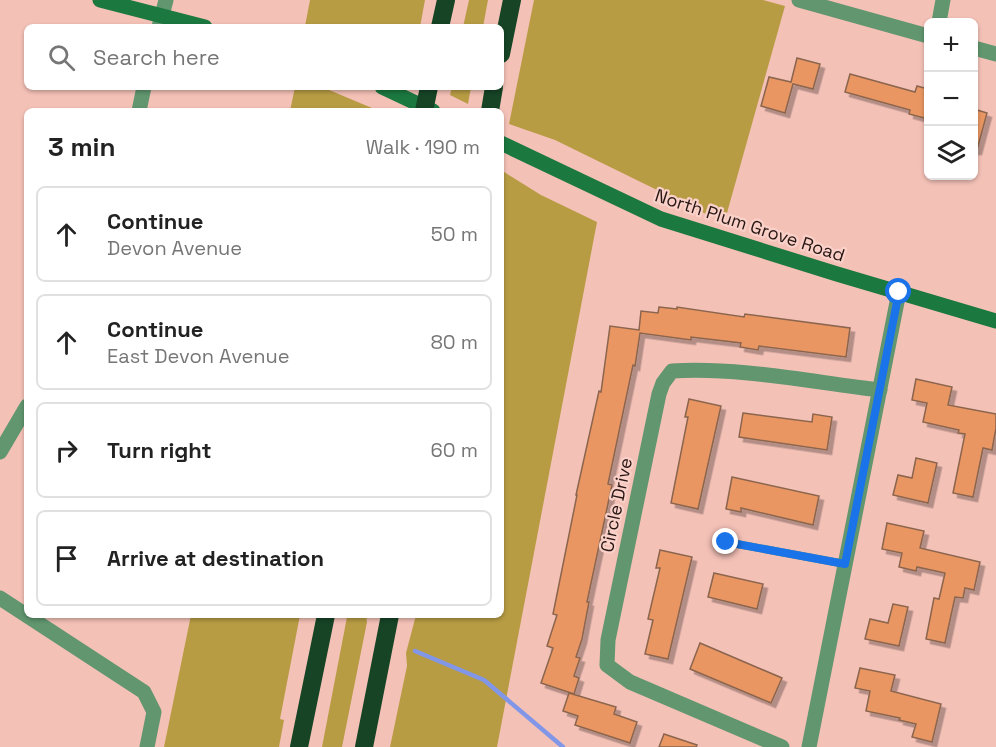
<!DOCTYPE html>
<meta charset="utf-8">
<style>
:root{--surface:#fff;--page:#f2f2f2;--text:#222;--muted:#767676;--line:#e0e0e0}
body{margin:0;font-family:"Space Grotesk",sans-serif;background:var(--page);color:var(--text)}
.controls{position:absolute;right:18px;top:18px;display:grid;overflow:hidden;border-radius:9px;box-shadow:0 2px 4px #0004}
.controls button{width:54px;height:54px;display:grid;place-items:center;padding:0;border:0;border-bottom:2px solid var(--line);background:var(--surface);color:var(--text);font:30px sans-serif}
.stop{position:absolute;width:18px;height:18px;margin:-14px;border:4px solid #1a73e8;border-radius:50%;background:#fff}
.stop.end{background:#1a73e8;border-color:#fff;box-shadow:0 2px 6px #0008}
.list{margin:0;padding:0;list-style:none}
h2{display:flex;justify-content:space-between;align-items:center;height:78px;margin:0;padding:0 24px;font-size:26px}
h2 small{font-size:20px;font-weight:400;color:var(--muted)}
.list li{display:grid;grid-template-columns:39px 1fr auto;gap:18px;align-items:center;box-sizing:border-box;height:96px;margin:0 12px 12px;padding:0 12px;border:2px solid var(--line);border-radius:9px}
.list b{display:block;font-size:22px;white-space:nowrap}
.list p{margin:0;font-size:20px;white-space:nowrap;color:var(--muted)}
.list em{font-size:20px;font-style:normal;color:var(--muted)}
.icon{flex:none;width:33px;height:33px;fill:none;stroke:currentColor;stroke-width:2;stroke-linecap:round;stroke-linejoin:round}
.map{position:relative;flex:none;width:996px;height:747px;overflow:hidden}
.search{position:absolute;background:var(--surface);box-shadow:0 2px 4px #0004;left:24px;top:24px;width:480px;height:66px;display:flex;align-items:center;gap:15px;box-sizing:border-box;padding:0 21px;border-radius:9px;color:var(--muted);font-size:22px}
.panel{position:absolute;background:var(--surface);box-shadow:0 2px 4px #0004;left:24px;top:108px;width:480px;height:510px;border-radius:9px}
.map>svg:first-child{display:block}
</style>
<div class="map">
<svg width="996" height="747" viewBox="0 0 996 747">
<defs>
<filter id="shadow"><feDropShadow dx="4.5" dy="4.5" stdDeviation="0" flood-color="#0004"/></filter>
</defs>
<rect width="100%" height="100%" fill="#f4c1b7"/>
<g fill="#b89c44">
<polygon points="310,0 425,0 420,27 307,27 305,26"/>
<polygon points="469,0 488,0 483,27 463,27"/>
<polygon points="534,0 763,0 785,6 725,220 706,214 555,140 509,124"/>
<polygon points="295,87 322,87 379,111 290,111"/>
<polygon points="452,87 471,87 468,104 450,95"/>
<polygon points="501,170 541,195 597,222 497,747 390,747 407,666 406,653 416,615 501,615"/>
<polygon points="191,615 300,615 280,719 284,720 279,747 164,747"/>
<polygon points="349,615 366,615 367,622 342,747 322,747 347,617"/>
</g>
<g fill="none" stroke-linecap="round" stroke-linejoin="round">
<polyline stroke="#8196e6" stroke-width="4.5" points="415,651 484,680 563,747"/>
</g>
<g fill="#e99662" stroke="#8b654e" stroke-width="1.5" filter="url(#shadow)">
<polygon points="797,58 820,64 813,89 793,84 785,113 761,106 769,77 791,82"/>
<polygon points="850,74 915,92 917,86 928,89 928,119 909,114 910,110 845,92"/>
<polygon points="974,109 987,113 977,150 974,150"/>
<polygon points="659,307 677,309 677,307 744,317 745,314 850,328 846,357 759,346 758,350 740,347 741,343 691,337 691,340 640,333 635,366 633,365 608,484 612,485 587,602 589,602 582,639 576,657 580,658 574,676 579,678 574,694 541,683 553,648 547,646 557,615 553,614 577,495 576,495 599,391 601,392 610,326 639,330 641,311 658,313"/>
<polygon points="916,379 952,387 948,405 996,414 996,428 992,450 983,448 973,497 953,493 965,434 958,433 959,430 923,422 927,403 912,400"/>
<polygon points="689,399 721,406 698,509 671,503 688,417 685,417"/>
<polygon points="743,413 812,422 813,414 832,417 827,450 739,437"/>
<polygon points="916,458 937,463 928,503 893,495 898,475 912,478"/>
<polygon points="732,477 819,496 813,525 741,508 741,512 726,509"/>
<polygon points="887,523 924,531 920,548 980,562 974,590 965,588 963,598 955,597 945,643 926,639 934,598 939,599 945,573 917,567 916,571 899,567 902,553 882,549"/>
<polygon points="660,550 692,557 668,659 645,654 653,620 648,619 660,568 656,568"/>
<polygon points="714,573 763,584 757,609 708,597"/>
<polygon points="893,604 908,607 899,646 865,639 870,619 888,623"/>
<polygon points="700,643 782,678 771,703 690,669"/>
<polygon points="860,668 895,675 891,691 941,704 932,742 912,737 916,724 899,720 900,718 866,711 870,691 855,688"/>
<polygon points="569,693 616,707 614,714 637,722 630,743 575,725 578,716 563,711"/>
<polygon points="664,734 697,745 696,747 659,747"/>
</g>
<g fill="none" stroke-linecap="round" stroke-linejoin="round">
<polyline stroke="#61966f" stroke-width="8" points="726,542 845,564"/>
<g stroke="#61966f" stroke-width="15">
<polyline points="799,0 928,36"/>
<polyline points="939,22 943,0"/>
<polyline points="159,27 166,0"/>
<polyline points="974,48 996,54"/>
<polyline points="139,111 144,87"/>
<polyline points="0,452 27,406"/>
<polyline points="0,598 144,692 154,712 147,747"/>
<path d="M782,747l-152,-65 -23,-17 1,-25 51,-246 4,-11 9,-12c69,-4 139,11 208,19"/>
<polyline points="809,747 899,292"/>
</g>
<g stroke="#1b783f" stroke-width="15">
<polyline points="100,0 205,27"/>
<polyline points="382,87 433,111"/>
<polyline points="501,143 661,219 837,274 996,321"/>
</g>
<g stroke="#164425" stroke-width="18">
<polyline points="440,27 446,0"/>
<polyline points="501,54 512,0"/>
<polyline points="424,111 429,87"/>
<polyline points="490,111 494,87"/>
<polyline points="299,747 326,615"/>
<polyline points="364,747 390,615"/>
</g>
</g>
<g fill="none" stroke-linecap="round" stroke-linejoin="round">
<polyline stroke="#1a73e8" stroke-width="8" points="726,542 845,564 899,292"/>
</g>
<g text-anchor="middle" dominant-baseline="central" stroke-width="4.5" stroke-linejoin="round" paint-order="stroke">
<g font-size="18" fill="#271512" stroke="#fad1c9">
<text transform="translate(750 225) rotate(18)">North Plum Grove Road</text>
<text transform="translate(616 505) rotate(-78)">Circle Drive</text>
</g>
</g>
</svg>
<div class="controls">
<button>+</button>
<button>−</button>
<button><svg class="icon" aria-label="layers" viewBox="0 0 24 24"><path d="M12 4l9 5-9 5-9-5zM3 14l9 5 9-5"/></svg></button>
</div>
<div class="stop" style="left:899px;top:292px"></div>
<div class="stop end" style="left:726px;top:542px"></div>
<div class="search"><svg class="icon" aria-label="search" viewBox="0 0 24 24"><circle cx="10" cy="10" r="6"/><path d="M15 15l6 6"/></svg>Search here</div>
<section class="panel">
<h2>3 min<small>Walk · 190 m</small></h2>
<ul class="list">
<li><svg class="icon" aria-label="ahead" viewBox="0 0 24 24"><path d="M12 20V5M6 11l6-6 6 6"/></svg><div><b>Continue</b><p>Devon Avenue</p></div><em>50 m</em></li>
<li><svg class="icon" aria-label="ahead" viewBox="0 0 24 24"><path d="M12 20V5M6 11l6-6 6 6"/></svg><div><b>Continue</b><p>East Devon Avenue</p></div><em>80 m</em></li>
<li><svg class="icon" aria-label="right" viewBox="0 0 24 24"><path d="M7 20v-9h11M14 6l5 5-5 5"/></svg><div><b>Turn right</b></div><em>60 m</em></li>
<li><svg class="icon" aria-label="arrive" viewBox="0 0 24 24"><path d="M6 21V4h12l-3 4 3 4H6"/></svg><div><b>Arrive at destination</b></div></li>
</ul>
</section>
</div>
